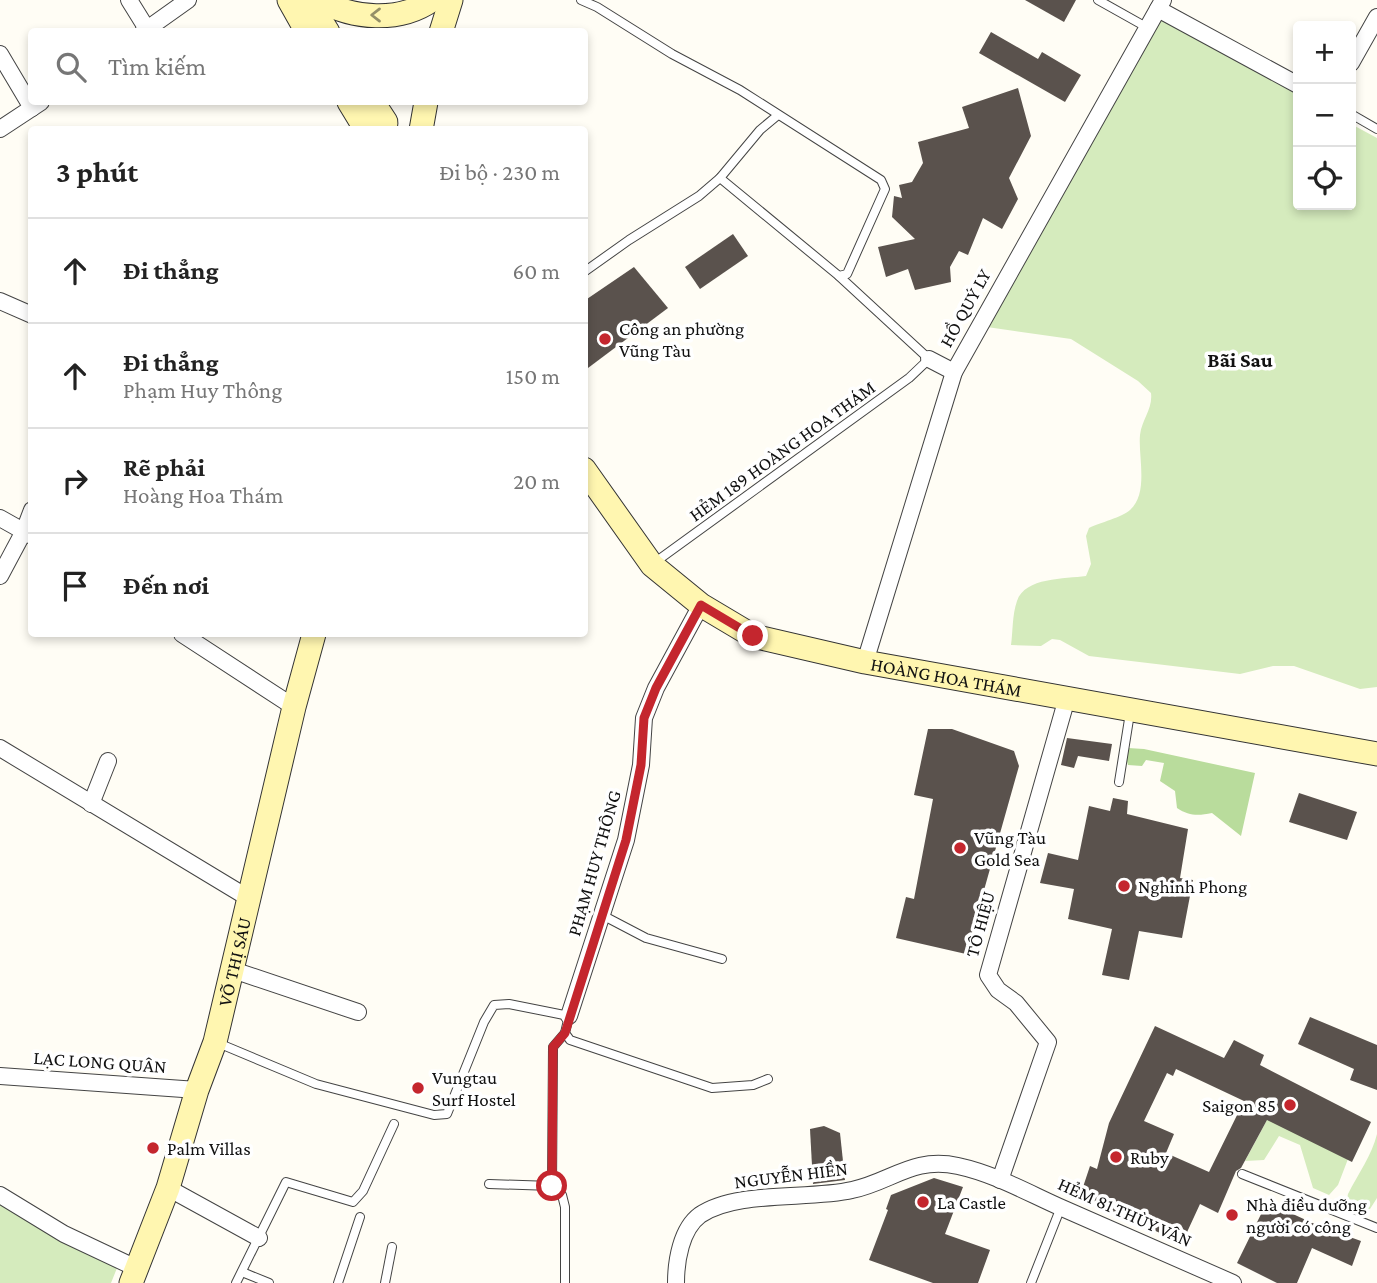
<!DOCTYPE html>
<html lang="vi">
<meta charset="utf-8">
<style>
:root{--surface:#fff;--page:#f6f6f6;--text:#222;--muted:#767676;--line:#e0e0e0}
body{margin:0;font-family:"Crimson Pro",serif;background:var(--page);color:var(--text)}
.controls{position:absolute;right:21px;top:21px;display:grid;overflow:hidden;border-radius:7px;box-shadow:0 4px 10px #0003}
.controls button{width:63px;height:63px;display:grid;place-items:center;padding:0;border:0;border-bottom:2px solid var(--line);background:var(--surface);color:var(--text);font:35px sans-serif}
.stop{position:absolute;width:21px;height:21px;margin:-16px;border:5px solid #c4262e;border-radius:50%;background:#fff}
.stop.end{background:#c4262e;border-color:#fff;box-shadow:0 2px 7px #0008}
.list{margin:0;padding:0;list-style:none}
h2{display:flex;justify-content:space-between;align-items:center;height:91px;margin:0;padding:0 28px;font-size:30px}
h2 small{font-size:23px;font-weight:400;color:var(--muted)}
.list li{display:grid;grid-template-columns:46px 1fr auto;gap:21px;align-items:center;box-sizing:border-box;height:105px;padding:0 28px;border-top:2px solid var(--line)}
.list b{display:block;font-size:26px;white-space:nowrap}
.list p{margin:0;font-size:23px;white-space:nowrap;color:var(--muted)}
.list em{font-size:23px;font-style:normal;color:var(--muted)}
.icon{flex:none;width:38px;height:38px;fill:none;stroke:currentColor;stroke-width:2;stroke-linecap:round;stroke-linejoin:round}
.map{position:relative;flex:none;width:1377px;height:1283px;overflow:hidden}
.search{position:absolute;background:var(--surface);box-shadow:0 4px 10px #0003;left:28px;top:28px;width:560px;height:77px;display:flex;align-items:center;gap:18px;box-sizing:border-box;padding:0 24px;border-radius:7px;color:var(--muted);font-size:26px}
.panel{position:absolute;background:var(--surface);box-shadow:0 4px 10px #0003;left:28px;top:126px;width:560px;height:511px;border-radius:7px}
.map>svg:first-child{display:block}
</style>
<div class="map">
<svg width="1377" height="1283" viewBox="0 0 1377 1283">
<rect width="100%" height="100%" fill="#fffdf5"/>
<g fill="#d5ebbd">
<path d="M1161,18l137,76v111h53v-81l26,14v549l-17,2 -66,-23h-21l-33,8 -151,-18 -29,-16 -8,-1 -11,7 -30,-1c2,-13 1,-30 6,-44 8,-24 48,-22 69,-25l5,-12 -5,-28 3,-8c10,-5 34,-11 41,-18 19,-17 8,-53 10,-75 2,-16 13,-26 11,-42l-13,-12 -67,-42 -84,-12z"/>
<polygon points="1274,1107 1348,1159 1338,1185 1329,1195 1313,1188 1300,1145 1279,1136 1264,1160 1245,1161"/>
<path d="M1377,1134v64l-7,11h-8l-15,-10 1,-5c10,-20 24,-39 29,-60z"/>
<polygon points="0,1202 117,1268 111,1283 0,1283"/>
</g>
<path fill="#b9dc9c" d="M1128,748l16,1 111,24 -14,63 -29,-23c-14,3 -23,3 -35,-5l-2,-17 -15,-10 4,-18 -18,-3 -4,6 -14,-1 -3,-10z"/>
<g fill="#5a524d" fill-rule="evenodd">
<polygon points="1025,0 1076,0 1064,22"/>
<polygon points="991,32 1038,59 1042,52 1081,75 1065,102 979,53"/>
<polygon points="1018,88 1031,136 1009,178 1018,199 1002,229 983,218 968,255 959,251 950,267 951,282 915,290 908,269 886,277 878,247 915,239 892,217 894,196 902,198 899,185 912,182 923,163 918,142 969,128 962,107"/>
<polygon points="733,234 748,256 700,289 685,267"/>
<polygon points="634,267 668,308 584,371 584,301"/>
<polygon points="928,729 952,729 1014,751 1019,766 966,954 896,938 906,897 914,899 933,799 914,795"/>
<polygon points="1067,738 1112,744 1109,761 1078,756 1074,768 1061,765"/>
<polygon points="1299,793 1357,812 1347,840 1289,822"/>
<polygon points="1113,798 1128,801 1127,814 1188,829 1180,878 1193,880 1182,938 1139,931 1129,980 1102,975 1112,929 1068,919 1074,889 1040,883 1048,853 1078,860 1089,806 1110,811"/>
<polygon points="1310,1017 1377,1045 1377,1090 1350,1080 1354,1069 1298,1044"/>
<path d="M1155,1026l69,32 10,-18 30,15 -4,10 111,57 -19,40 -85,-42 -26,48 -5,3 -18,42 -18,-9 -18,39 -66,-30 -29,-16 -4,-10 7,-21 7,3 12,-46zM1176,1069l68,32 -35,71 -43,-19 8,-19 -30,-13 23,-48 6,3z"/>
<polygon points="824,1126 840,1133 845,1180 813,1184 810,1129"/>
<polygon points="934,1178 963,1187 945,1234 990,1250 978,1283 933,1283 869,1260 888,1210 886,1209 891,1195"/>
<polygon points="1267,1202 1319,1226 1361,1241 1352,1266 1312,1248 1297,1283 1277,1283 1237,1263"/>
</g>
<g fill="none" stroke-linecap="round" stroke-linejoin="round">
<g stroke="#444" stroke-width="10">
<g id="lane">
<polyline points="581,0 597,7 672,54 740,90 881,180 885,189 847,274 839,276 720,178"/>
<polyline points="1098,0 1148,28"/>
<polyline points="1351,114 1377,129"/>
<polyline points="584,272 629,240 699,196 720,178 760,130 778,115"/>
<polyline points="654,563 909,378 929,359 839,276"/>
<polyline points="1119,782 1130,713"/>
<polyline points="602,915 646,938 722,959"/>
<polyline points="218,1043 316,1084 434,1115 447,1114 484,1022 494,1005 509,1004 569,1016 565,1033 570,1040 712,1088 753,1085 768,1079"/>
<polyline points="1242,1174 1377,1228"/>
<polyline points="489,1184 552,1186 562,1195 565,1207 565,1283"/>
<polyline points="552,1186 553,1047 565,1033"/>
<polyline points="242,1272 269,1283"/>
<polyline points="236,1283 286,1182 353,1202 363,1191 394,1124"/>
<polyline points="338,1283 360,1217"/>
<polyline points="385,1283 392,1247"/>
<polyline points="1031,1283 1061,1207"/>
</g>
</g>
<g stroke="#444" stroke-width="18">
<g id="street">
<polyline points="129,0 147,29"/>
<polyline points="1158,9 1298,85"/>
<polyline points="143,32 188,0"/>
<polyline points="0,54 32,108"/>
<polyline points="1351,63 1377,17"/>
<polyline points="0,129 41,102"/>
<polyline points="0,301 32,315"/>
<polyline points="929,359 954,372"/>
<polyline points="0,518 32,536"/>
<polyline points="0,576 24,531 32,510"/>
<polyline points="182,634 294,707"/>
<polyline points="865,662 954,372 1163,0"/>
<polyline points="0,748 250,899"/>
<polyline points="91,804 108,761"/>
<polyline points="233,970 358,1012"/>
<polyline points="569,1016 626,840 641,765 644,718 656,688 701,605"/>
<polyline points="0,1076 197,1090"/>
<polyline points="1000,1180 1048,1042 1016,1003 998,990 988,975 1067,698"/>
<polyline points="168,1188 259,1238"/>
<polyline points="0,1195 64,1234 136,1268"/>
<path d="M676,1283c0,-22 5,-54 24,-68 36,-25 109,-15 152,-25 39,-8 61,-34 106,-24 37,8 70,27 104,42 57,25 114,50 171,75"/>
</g>
</g>
<g stroke="#333" stroke-width="25">
<g id="secondary">
<polyline points="289,0 307,32"/>
<polyline points="308,0 328,32"/>
<path d="M319,0c34,19 80,23 113,0"/>
<polyline points="441,32 451,0"/>
<polyline points="349,102 366,130"/>
<polyline points="373,102 386,122 385,130"/>
<polyline points="421,130 426,102"/>
<path id="s1" d="M584,469l68,96 49,40 52,31 112,26 512,92"/>
<path id="s2" d="M131,1283l37,-95 29,-98 18,-48 79,-335 20,-73"/>
</g>
</g>
<use href="#lane" stroke="#fff" stroke-width="8"/>
<use href="#street" stroke="#fff" stroke-width="16"/>
<use href="#secondary" stroke="#fff6b0" stroke-width="23"/>
</g>
<defs><path id="oneway-chevron" d="M-2-3.5L2.5 0L-2 3.5" fill="none" stroke-width="1.6" stroke-linecap="round" stroke-linejoin="round" transform="scale(1.75)"/></defs>
<use stroke="#948f68" href="#oneway-chevron" transform="translate(376 15) rotate(-180)"/>
<g fill="none" stroke-linecap="round" stroke-linejoin="round">
<polyline stroke="#c4262e" stroke-width="9" points="552,1186 553,1047 565,1033 626,840 641,765 644,718 656,688 701,605 753,636"/>
</g>
<g fill="#c4262e" stroke="#fff" stroke-width="2.5">
<circle cx="605" cy="339" r="7"/>
<circle cx="960" cy="848" r="7"/>
<circle cx="1124" cy="886" r="7"/>
<circle cx="418" cy="1088" r="7"/>
<circle cx="1290" cy="1105" r="7"/>
<circle cx="153" cy="1148" r="7"/>
<circle cx="1116" cy="1157" r="7"/>
<circle cx="923" cy="1202" r="7"/>
<circle cx="1232" cy="1215" r="7"/>
</g>
<g text-anchor="middle" dominant-baseline="central" stroke-width="7" stroke-linejoin="round" paint-order="stroke">
<g font-size="19" fill="#111" stroke="#fff">
<text transform="translate(965 308) rotate(-61)">HỒ QUÝ LY</text>
<text transform="translate(782 451) rotate(-36)">HẺM 189 HOÀNG HOA THÁM</text>
<text stroke="none"><textPath href="#s1" startOffset="439">HOÀNG HOA THÁM</textPath></text>
<text transform="translate(594 863) rotate(-74)">PHẠM HUY THÔNG</text>
<text transform="translate(980 924) rotate(-75)">TÔ HIỆU</text>
<text stroke="none"><textPath href="#s2" startOffset="338">VÕ THỊ SÁU</textPath></text>
<text transform="translate(100 1062) rotate(4)">LẠC LONG QUÂN</text>
<text transform="translate(791 1175) rotate(-7)">NGUYỄN HIỀN</text>
<text transform="translate(1125 1212) rotate(24)">HẺM 81 THÙY VÂN</text>
</g>
<g font-size="19" fill="#111" stroke="#fff" text-anchor="start">
<text x="619" y="328">Công an phường<tspan x="619" dy="22">Vũng Tàu</tspan></text>
<text x="974" y="837">Vũng Tàu<tspan x="974" dy="22">Gold Sea</tspan></text>
<text x="1138" y="886">Nghinh Phong</text>
<text x="432" y="1077">Vungtau<tspan x="432" dy="22">Surf Hostel</tspan></text>
<text x="1276" y="1105" text-anchor="end">Saigon 85</text>
<text x="167" y="1148">Palm Villas</text>
<text x="1130" y="1157">Ruby</text>
<text x="937" y="1202">La Castle</text>
<text x="1246" y="1204">Nhà điều dưỡng<tspan x="1246" dy="22">người có công</tspan></text>
</g>
<g font-size="21" font-weight="bold" fill="#111" stroke="#fff">
<text x="1240" y="360">Bãi Sau</text>
</g>
</g>
</svg>
<div class="controls">
<button>+</button>
<button>−</button>
<button><svg class="icon" aria-label="locate" viewBox="0 0 24 24"><circle cx="12" cy="12" r="6"/><path d="M12 2v4M12 18v4M2 12h4M18 12h4"/></svg></button>
</div>
<div class="stop" style="left:552px;top:1186px"></div>
<div class="stop end" style="left:753px;top:636px"></div>
<div class="search"><svg class="icon" aria-label="search" viewBox="0 0 24 24"><circle cx="10" cy="10" r="6"/><path d="M15 15l6 6"/></svg>Tìm kiếm</div>
<section class="panel">
<h2>3 phút<small>Đi bộ · 230 m</small></h2>
<ul class="list">
<li><svg class="icon" aria-label="ahead" viewBox="0 0 24 24"><path d="M12 20V5M6 11l6-6 6 6"/></svg><div><b>Đi thẳng</b></div><em>60 m</em></li>
<li><svg class="icon" aria-label="ahead" viewBox="0 0 24 24"><path d="M12 20V5M6 11l6-6 6 6"/></svg><div><b>Đi thẳng</b><p>Phạm Huy Thông</p></div><em>150 m</em></li>
<li><svg class="icon" aria-label="right" viewBox="0 0 24 24"><path d="M7 20v-9h11M14 6l5 5-5 5"/></svg><div><b>Rẽ phải</b><p>Hoàng Hoa Thám</p></div><em>20 m</em></li>
<li><svg class="icon" aria-label="arrive" viewBox="0 0 24 24"><path d="M6 21V4h12l-3 4 3 4H6"/></svg><div><b>Đến nơi</b></div></li>
</ul>
</section>
</div>
